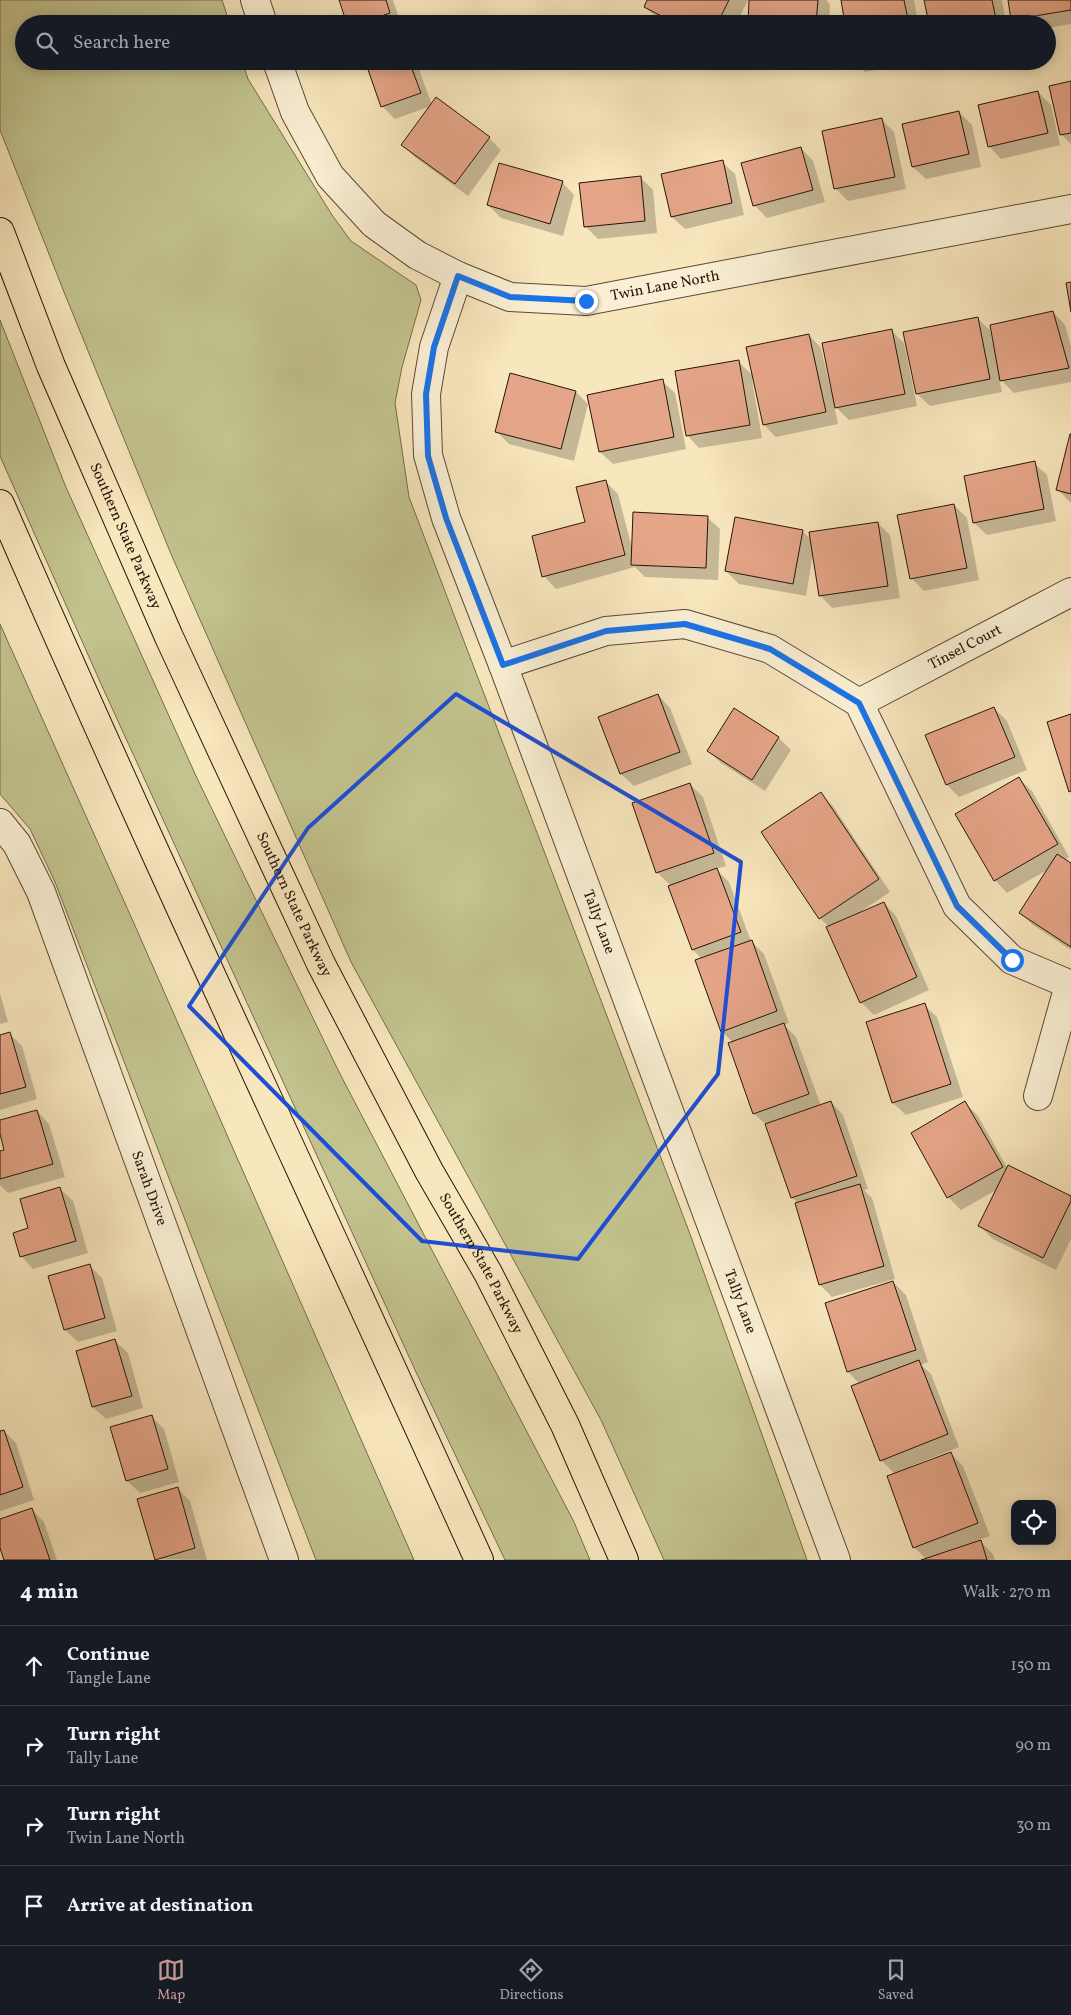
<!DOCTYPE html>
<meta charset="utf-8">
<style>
:root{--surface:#171b24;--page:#20242c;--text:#f1f3f6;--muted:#9ea1a6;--line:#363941;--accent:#c59692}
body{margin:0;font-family:Vollkorn,serif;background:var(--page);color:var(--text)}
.controls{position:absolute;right:15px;bottom:15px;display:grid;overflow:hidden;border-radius:10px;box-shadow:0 2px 12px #0003}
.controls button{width:45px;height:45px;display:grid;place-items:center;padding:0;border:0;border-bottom:1px solid var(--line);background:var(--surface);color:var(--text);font:25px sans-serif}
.stop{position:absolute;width:15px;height:15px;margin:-11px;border:4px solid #1a73e8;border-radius:50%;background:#fff}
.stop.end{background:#1a73e8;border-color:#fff;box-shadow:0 1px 5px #0008}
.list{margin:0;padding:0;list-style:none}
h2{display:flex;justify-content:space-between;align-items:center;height:65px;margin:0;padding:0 20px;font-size:21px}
h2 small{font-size:16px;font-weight:400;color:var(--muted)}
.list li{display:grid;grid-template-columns:32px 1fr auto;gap:15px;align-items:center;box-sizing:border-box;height:80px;padding:0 20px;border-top:1px solid var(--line)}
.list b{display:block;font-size:19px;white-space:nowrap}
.list p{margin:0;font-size:16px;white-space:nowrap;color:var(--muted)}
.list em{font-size:16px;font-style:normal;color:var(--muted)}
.icon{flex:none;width:28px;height:28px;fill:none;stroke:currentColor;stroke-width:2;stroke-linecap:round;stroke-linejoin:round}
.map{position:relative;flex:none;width:1071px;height:1560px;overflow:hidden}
.search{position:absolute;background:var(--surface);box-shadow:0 2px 12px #0003;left:15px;right:15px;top:15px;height:55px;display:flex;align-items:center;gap:12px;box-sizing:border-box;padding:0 18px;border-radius:28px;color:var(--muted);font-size:19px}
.sheet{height:385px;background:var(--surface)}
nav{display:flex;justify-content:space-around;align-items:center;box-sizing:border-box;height:70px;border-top:1px solid var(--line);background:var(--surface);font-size:14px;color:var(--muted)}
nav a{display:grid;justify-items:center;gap:2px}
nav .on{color:var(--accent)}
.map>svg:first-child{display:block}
</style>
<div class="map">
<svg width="1071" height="1560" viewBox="0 0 1071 1560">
<rect width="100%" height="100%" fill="#f8e6bd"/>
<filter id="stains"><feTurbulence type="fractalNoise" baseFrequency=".004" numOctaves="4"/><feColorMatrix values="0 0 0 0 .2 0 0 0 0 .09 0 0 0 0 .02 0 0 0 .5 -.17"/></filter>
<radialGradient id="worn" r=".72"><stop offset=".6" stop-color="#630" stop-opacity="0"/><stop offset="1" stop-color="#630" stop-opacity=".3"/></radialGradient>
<g fill="#c2c38e" stroke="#746c4c">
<polygon points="0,0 222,0 230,24 24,24 24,61 242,61 248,79 332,215 351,241 416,285 421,300 402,367 395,403 409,497 690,1234 807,1560 664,1560 601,1420 351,962 171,554 66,297 0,130"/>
<polygon points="0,320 65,485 196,776 339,1072 574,1522 590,1560 505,1560 416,1372 101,684 0,456"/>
<polygon points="0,624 136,928 414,1560 316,1560 55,882 30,829 0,794"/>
</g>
<g fill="#0003">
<polygon points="340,0 393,0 401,24 348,24"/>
<polygon points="649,0 748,0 736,24 667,24 658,19 645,7"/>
<polygon points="750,0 826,0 830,4 829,24 749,24"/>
<polygon points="842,0 914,0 918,24 846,24"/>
<polygon points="926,0 1002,0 1006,24 930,24"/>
<polygon points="1009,0 1071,0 1071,24 1047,28 1047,24 1017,24 1013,20"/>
<polygon points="366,61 416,61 432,105 489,138 501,150 468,196 415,157 403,145 431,106 395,119 382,106"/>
<polygon points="787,61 827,61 827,63"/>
<polygon points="854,61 924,61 865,72"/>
<polygon points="1071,82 1071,144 1062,135"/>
<polygon points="1038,92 1051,105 1060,145 1001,159 989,146"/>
<polygon points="959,112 972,125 981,167 926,179 913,167"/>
<polygon points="882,120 894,132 906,189 848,201 836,189 824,132"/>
<polygon points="801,148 813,161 825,202 767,218 754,205"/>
<polygon points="722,162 735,174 744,215 685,229 672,217"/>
<polygon points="640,177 653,190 657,233 598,239 585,226"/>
<polygon points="562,182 574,195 563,236 501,218 488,205"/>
<polygon points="1053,312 1065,325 1071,346 1071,382 1014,393 999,378 1002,392 930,406 917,394 977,318 990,330 994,350"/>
<polygon points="891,330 904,343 917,406 849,420 834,405 838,424 776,437 764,425 754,380 752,380 762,438 699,448 687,435 738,361 754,377 809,335 821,348 831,391"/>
<polygon points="662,381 675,393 686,449 613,464 600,452"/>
<polygon points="576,392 588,404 574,461 509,444 497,432"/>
<polygon points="1071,436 1071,503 1058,490"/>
<polygon points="1034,463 1047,475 1056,521 987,535 974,523"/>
<polygon points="605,481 618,494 632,548 707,517 720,529 718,580 645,577 635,567 556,589 544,576 586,523"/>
<polygon points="954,505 967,518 979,580 924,591 911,578"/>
<polygon points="878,523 890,535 900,598 832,608 820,595 813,553 806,596 739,584 726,571 802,531 812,540"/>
<polygon points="658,695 670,708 692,764 634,786 621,774 600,718"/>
<polygon points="994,708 1007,721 1027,770 959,797 947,785 927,736"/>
<polygon points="779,738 791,750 765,791 721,763 708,750"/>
<polygon points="1019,778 1032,791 1069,857 1064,860 1071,865 1071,950 1033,925 1020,913 1049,869 1007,893 995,880"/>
<polygon points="690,784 703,797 726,866 716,869 729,882 751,941 764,954 789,1023 784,1025 796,1037 821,1106 831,1102 843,1115 868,1189 864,1190 872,1198 895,1279 832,1297 820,1285 798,1203 792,1198 768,1126 754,1114 733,1043 722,1031 702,959 693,950 670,887 671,886 657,872"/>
<polygon points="821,794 833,806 890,892 860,912 884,903 896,916 929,990 874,1015 861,1002 829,927 820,918"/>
<polygon points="0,993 8,1022 0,1024"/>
<polygon points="924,1005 937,1017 963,1097 906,1115 893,1103"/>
<polygon points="9,1033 22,1046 37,1099 0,1110 0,1036"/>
<polygon points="965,1103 978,1116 1008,1169 1071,1198 1071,1239 1056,1270 993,1239 980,1226 998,1189 961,1210 948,1197 912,1133"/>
<polygon points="37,1111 49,1124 65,1177 8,1193 0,1185 0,1152 6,1151 0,1129 0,1122"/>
<polygon points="60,1189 73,1201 88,1253 33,1269 21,1256 30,1229"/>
<polygon points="89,1265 102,1278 117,1331 78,1342 65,1330"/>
<polygon points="893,1282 906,1295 928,1362 921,1365 931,1374 959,1447 911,1466 912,1468 951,1454 963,1466 990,1536 979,1540 993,1554 995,1560 925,1560 926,1559 914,1547 895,1474 881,1460 860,1384 848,1372 826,1304"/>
<polygon points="115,1341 128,1353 143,1408 106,1419 93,1407 78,1351"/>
<polygon points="152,1417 164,1429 179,1482 140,1493 127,1481 112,1428"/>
<polygon points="4,1431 16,1443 34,1500 0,1511 0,1432"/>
<polygon points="178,1489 190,1501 207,1560 156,1559"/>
<polygon points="32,1510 44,1522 57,1560 5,1560 0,1544 0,1521"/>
</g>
<g fill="#e5a588" stroke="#25150a">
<polygon points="339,0 386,0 390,13 359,24 347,24"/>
<polygon points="647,0 729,0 717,24 677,24 644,7"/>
<polygon points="749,0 818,0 816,24 748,24"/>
<polygon points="841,0 904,0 909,24 845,24"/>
<polygon points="924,0 992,0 997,24 929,24"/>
<polygon points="1008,0 1071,0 1071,10 1011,20"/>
<polygon points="365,61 409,61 421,93 381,107"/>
<polygon points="1071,81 1071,133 1060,135 1049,86"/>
<polygon points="1038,91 1048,133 988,147 978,105"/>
<polygon points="436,97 490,137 455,184 401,145"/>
<polygon points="959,111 969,154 912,167 902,124"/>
<polygon points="882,118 895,177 834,189 822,131"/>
<polygon points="801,147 813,190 753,206 741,163"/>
<polygon points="723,160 732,203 671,217 661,174"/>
<polygon points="499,163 563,181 550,224 487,205"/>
<polygon points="641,176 645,221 584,227 579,183"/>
<polygon points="1071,282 1071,312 1066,283"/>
<polygon points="1053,311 1069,368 1000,381 990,325"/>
<polygon points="978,317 990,379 916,394 903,332"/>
<polygon points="892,329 905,394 835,408 822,343"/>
<polygon points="809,334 826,412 763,425 746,347"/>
<polygon points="739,360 750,425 686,436 675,371"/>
<polygon points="510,373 576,391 561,449 495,432"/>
<polygon points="663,379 674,437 599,452 587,395"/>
<polygon points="1070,434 1071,434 1071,494 1056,490"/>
<polygon points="1035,461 1044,509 973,523 964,476"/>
<polygon points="606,480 625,555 542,577 532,536 585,522 576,487"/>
<polygon points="954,504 967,568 910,579 897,515"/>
<polygon points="633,512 708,516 706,568 631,565"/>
<polygon points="735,517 803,530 793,584 725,571"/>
<polygon points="878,522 888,586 819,596 809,532"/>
<polygon points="658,694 680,752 620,774 598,717"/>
<polygon points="994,707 1015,757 946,785 925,735"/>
<polygon points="734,708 779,737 752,780 707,751"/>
<polygon points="1071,714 1071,791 1069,792 1047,722"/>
<polygon points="1019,777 1058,844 994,881 955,814"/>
<polygon points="690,783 714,853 656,873 632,803"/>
<polygon points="821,792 879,879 819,919 761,832"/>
<polygon points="1057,854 1071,863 1071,947 1019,913"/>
<polygon points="717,868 741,932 692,950 668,886"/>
<polygon points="884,902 917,977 860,1003 826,927"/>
<polygon points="752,940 777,1011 721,1032 695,960"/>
<polygon points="925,1003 951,1084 892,1103 866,1022"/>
<polygon points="784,1023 809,1094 753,1114 728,1043"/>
<polygon points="10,1032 26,1087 0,1094 0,1035"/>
<polygon points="831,1101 857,1176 791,1198 765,1124"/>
<polygon points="965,1101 1003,1167 947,1198 911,1133"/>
<polygon points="37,1110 53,1164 0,1179 0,1151 4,1150 0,1134 0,1120"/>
<polygon points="1008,1165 1071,1196 1071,1201 1043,1258 978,1226"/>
<polygon points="860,1184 884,1266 819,1285 795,1203"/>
<polygon points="60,1187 76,1241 20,1257 13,1233 28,1228 20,1199"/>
<polygon points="90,1264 105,1318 64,1330 48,1276"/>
<polygon points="893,1281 916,1350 847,1372 825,1303"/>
<polygon points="115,1339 132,1396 92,1407 76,1351"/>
<polygon points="919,1360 948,1434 880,1461 851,1386"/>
<polygon points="152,1415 168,1469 126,1481 110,1427"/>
<polygon points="4,1430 23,1487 0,1495 0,1431"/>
<polygon points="951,1452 978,1523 913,1548 887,1476"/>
<polygon points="178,1487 195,1548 155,1560 137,1499"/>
<polygon points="32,1508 50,1560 4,1560 0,1548 0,1519"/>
<polygon points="981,1540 987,1560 921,1560"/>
</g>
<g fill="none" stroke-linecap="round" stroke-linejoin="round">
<g stroke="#5a4937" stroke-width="30">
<g id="minor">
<polyline points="255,0 263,24"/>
<path id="s1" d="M277,61l18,51 35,64 44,48 43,31 41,21 52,21 76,4 485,-92"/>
<path id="s2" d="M458,276l-24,71 -8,47 2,61 18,63 57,147 333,895"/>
<polyline points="503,665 606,631 685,624 770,649 859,703 957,906 1012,960 1071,985"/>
<path id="s3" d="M859,703l212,-111"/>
<path id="s4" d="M0,823l17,21 24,48 243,668"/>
<polyline points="1038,1096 1069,985"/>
</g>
</g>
<g stroke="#25150a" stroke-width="30">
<g id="highway">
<path id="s5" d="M0,232l51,134 118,271 152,327 108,207 59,102 77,152 59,135"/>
<path d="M0,504c154,354 320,704 479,1056"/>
</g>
</g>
<use href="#minor" stroke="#faefd4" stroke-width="28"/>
<use href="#highway" stroke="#f8e6bd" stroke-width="28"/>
</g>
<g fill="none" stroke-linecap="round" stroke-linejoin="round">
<polyline stroke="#1a73e8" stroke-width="6" points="586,301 510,297 458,276 434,347 426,394 428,456 446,518 503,665 606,631 685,624 770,649 859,703 957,906 1012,960"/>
</g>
<path fill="none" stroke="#1d4ed8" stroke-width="4" stroke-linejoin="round" d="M456,694l285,168 -23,212 -140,185 -156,-18 -233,-235 119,-178z"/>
<g text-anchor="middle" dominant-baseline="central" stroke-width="4" stroke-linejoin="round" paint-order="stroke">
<g font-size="15" fill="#25150a" stroke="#faefd4">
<text stroke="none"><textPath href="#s1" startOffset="504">Twin Lane North</textPath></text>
<text stroke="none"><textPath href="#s5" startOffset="329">Southern State Parkway</textPath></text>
<text stroke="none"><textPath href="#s3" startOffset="120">Tinsel Court</textPath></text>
<text stroke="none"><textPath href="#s5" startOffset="734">Southern State Parkway</textPath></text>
<text stroke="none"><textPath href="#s2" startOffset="681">Tally Lane</textPath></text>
<text stroke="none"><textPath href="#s4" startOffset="396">Sarah Drive</textPath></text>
<text stroke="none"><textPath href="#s5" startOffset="1139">Southern State Parkway</textPath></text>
<text stroke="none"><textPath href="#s2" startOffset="1086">Tally Lane</textPath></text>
</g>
</g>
<rect width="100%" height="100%" filter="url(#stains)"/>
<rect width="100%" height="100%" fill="url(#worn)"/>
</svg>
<div class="controls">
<button><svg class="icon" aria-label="locate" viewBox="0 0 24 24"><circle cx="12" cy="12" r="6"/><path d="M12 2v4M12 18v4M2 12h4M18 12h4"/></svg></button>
</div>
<div class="stop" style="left:1012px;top:960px"></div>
<div class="stop end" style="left:586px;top:301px"></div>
<div class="search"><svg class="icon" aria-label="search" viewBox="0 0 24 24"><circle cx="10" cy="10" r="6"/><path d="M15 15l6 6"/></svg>Search here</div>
</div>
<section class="sheet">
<h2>4 min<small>Walk · 270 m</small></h2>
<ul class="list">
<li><svg class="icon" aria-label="ahead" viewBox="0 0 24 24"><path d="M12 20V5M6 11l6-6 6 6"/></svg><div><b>Continue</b><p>Tangle Lane</p></div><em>150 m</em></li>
<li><svg class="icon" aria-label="right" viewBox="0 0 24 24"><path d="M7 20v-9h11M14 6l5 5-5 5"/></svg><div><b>Turn right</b><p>Tally Lane</p></div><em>90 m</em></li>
<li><svg class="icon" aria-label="right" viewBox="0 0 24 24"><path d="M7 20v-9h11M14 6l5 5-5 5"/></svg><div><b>Turn right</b><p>Twin Lane North</p></div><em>30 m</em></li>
<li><svg class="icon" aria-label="arrive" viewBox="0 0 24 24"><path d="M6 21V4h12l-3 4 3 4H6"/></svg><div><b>Arrive at destination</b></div></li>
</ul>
</section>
<nav>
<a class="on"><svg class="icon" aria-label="map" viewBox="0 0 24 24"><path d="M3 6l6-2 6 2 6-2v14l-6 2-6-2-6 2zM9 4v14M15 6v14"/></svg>Map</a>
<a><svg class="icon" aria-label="directions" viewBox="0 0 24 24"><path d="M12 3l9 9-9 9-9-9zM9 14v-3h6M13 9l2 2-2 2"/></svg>Directions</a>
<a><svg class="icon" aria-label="saved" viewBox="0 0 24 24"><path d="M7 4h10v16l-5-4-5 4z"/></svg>Saved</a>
</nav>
